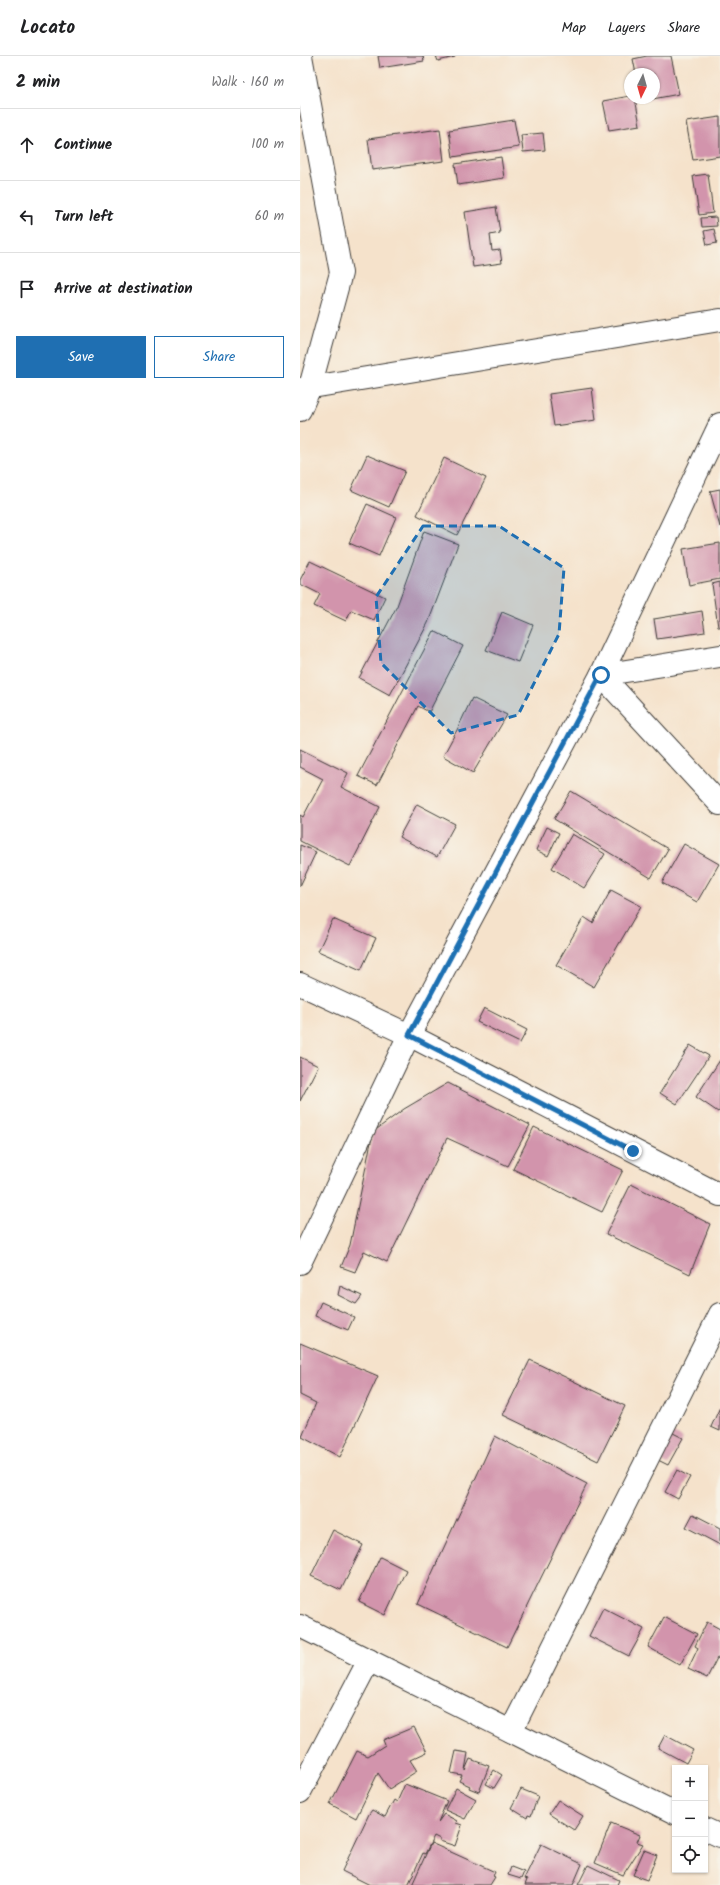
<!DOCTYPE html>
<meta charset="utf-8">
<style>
:root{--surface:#fff;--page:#f6f6f6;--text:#202124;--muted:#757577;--line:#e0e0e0;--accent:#1f6fb2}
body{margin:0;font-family:Kalam,sans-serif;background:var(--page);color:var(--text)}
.controls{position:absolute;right:12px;bottom:12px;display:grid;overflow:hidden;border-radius:0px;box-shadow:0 1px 3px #0004}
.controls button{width:36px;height:36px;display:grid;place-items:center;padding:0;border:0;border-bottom:1px solid var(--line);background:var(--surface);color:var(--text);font:20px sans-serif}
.compass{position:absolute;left:324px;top:12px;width:36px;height:36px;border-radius:50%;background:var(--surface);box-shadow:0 1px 3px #0004;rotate:185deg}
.stop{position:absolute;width:12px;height:12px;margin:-9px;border:3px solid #1f6fb2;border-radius:50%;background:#fff}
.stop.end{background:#1f6fb2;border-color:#fff;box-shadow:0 1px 4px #0008}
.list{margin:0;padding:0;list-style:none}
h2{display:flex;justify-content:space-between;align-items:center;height:52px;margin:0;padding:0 16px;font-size:17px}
h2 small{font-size:13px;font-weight:400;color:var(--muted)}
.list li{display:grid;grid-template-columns:26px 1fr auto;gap:12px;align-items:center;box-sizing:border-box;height:72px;padding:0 16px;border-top:1px solid var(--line)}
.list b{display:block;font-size:15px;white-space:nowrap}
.list em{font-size:13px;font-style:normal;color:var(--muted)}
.actions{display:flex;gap:8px;padding:12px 16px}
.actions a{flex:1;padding:9px 0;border:1px solid var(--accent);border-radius:0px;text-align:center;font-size:14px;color:var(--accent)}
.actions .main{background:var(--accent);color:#fff}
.icon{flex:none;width:22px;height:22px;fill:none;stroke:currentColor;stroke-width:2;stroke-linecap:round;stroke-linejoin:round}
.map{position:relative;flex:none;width:420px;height:1829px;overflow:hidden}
header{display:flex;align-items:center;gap:24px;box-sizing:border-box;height:56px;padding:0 20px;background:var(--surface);border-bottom:1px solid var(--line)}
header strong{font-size:19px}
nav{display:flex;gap:22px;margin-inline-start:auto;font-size:14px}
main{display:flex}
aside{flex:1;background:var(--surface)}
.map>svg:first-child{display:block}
</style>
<header>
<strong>Locato</strong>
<nav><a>Map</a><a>Layers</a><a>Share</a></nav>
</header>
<main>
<aside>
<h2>2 min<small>Walk · 160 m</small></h2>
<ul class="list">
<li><svg class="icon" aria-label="ahead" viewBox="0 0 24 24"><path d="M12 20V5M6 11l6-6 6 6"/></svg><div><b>Continue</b></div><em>100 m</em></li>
<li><svg class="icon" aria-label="left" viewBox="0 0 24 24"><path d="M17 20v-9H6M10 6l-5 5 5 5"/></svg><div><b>Turn left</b></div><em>60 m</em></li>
<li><svg class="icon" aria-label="arrive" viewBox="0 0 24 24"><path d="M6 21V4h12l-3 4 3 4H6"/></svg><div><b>Arrive at destination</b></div></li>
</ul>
<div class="actions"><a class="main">Save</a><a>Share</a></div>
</aside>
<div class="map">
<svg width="420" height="1829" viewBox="0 0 420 1829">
<rect width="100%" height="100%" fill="#f7f3e8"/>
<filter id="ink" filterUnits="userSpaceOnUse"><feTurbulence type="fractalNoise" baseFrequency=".025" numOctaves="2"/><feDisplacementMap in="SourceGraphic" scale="8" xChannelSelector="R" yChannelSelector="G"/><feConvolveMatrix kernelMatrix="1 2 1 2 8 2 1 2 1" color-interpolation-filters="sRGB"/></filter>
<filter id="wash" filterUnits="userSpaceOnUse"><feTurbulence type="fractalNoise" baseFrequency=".012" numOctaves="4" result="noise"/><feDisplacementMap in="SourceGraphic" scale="16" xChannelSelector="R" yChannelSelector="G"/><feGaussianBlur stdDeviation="0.9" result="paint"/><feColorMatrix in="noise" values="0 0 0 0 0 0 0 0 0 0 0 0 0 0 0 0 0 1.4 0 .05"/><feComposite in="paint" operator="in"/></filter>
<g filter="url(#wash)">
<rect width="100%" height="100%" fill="#f5e2cb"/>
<g id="blocks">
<g fill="#d294ac">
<polygon points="78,0 123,0 124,5 80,12"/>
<polygon points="136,0 155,0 155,1 138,5"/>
<polygon points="347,0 371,0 379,38 342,45 341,42 354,42 354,18 336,18 333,3"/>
<polygon points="330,40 330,42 335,42 340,69 309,74 303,45"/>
<polygon points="420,61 420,100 393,104 386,66"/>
<polygon points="214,64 219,91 153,101 149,74"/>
<polygon points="140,73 144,105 72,114 68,83"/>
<polygon points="243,77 245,94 223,96 221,79"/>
<polygon points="201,101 204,122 158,129 155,108"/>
<polygon points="408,118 413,157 399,159 393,120"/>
<polygon points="196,151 200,177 190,179 192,195 200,194 202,207 173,211 165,156"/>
<polygon points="416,161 417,170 402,171 401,162"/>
<polygon points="414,173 417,187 407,189 404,175"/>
<polygon points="292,332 296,364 254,370 249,338"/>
<polygon points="67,399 105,415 89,451 51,434"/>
<polygon points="144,402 186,422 157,479 117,459"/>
<polygon points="420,433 420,471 410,435"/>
<polygon points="67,448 96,461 79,500 49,487"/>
<polygon points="124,475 158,488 128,567 90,639 59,622 97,550"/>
<polygon points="420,487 420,523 389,529 383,493"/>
<polygon points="10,505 85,541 74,564 51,554 46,565 14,550 20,538 0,528 0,524"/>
<polygon points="420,526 420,571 418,571 412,528"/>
<polygon points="402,555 405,576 357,583 354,563"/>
<polygon points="202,556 233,569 218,606 186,594"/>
<polygon points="134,575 163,590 129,656 118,650 77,729 58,720"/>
<polygon points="172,642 207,659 173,717 143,700 157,674"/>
<polygon points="0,693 48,717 41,731 80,751 50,810 0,785 0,759 3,761 23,723 0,711"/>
<polygon points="271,735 368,793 351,822 254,763"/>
<polygon points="117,748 155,768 137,801 99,781"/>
<polygon points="247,771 259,777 248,800 236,794"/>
<polygon points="272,778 305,798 284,832 252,812"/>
<polygon points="384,788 419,808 397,846 362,827"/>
<polygon points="0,789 16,796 0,830"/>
<polygon points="311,834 341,850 294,931 256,909 284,861 293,867"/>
<polygon points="33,863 76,882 61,914 18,895"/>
<polygon points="184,952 227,974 220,987 177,966"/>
<polygon points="390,989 409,1000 377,1048 360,1037"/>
<polygon points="0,1001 18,1010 0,1045"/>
<polygon points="420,1004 420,1054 418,1056 396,1041"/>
<polygon points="148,1027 230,1069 208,1110 147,1082 87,1206 64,1195 55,1216 41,1211 50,1189 73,1076 104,1053"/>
<polygon points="234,1071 323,1114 302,1156 213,1113"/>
<polygon points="331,1128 410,1168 390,1218 306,1178"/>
<polygon points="40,1230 62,1240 56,1248 38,1239"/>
<polygon points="21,1246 54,1261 48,1274 15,1260"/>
<polygon points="0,1287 78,1320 40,1401 2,1381 16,1347 0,1339"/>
<polygon points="230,1304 325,1350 298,1405 203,1359"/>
<polygon points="420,1351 420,1375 411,1371"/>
<polygon points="371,1376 383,1382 368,1409 356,1403"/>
<polygon points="195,1380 287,1428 207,1591 118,1548"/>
<polygon points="377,1414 390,1421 378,1443 365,1436"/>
<polygon points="393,1458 420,1472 420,1489 386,1471"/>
<polygon points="33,1474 63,1489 41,1534 11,1520"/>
<polygon points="80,1501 106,1514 85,1559 59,1546"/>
<polygon points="303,1552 344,1573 329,1600 289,1580"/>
<polygon points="364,1561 397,1578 380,1609 348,1591"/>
<polygon points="407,1566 420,1573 420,1603 417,1602 407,1622 388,1613 398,1592 395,1590"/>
<polygon points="114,1671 127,1696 110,1704 117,1715 89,1733 78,1717 56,1762 30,1748 57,1695 68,1700 85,1689 83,1684"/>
<polygon points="365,1679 393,1694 386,1707 358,1692"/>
<polygon points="156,1695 168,1697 165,1714 170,1703 189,1710 179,1736 169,1732 170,1730 159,1725 162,1719 151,1717"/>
<polygon points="194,1714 202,1719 194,1732 186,1728"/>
<polygon points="105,1728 147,1745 138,1766 144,1758 157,1765 156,1767 162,1769 155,1790 140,1785 140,1783 134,1780 125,1798 123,1797 108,1829 70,1829 42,1815 69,1758 72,1754 85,1761 94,1744 97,1746"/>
<polygon points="156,1732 176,1743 165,1763 145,1754"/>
<polygon points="221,1733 238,1740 231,1760 228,1759 227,1762 211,1752"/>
<polygon points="258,1744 283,1760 274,1774 249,1758"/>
<polygon points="311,1767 340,1779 337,1786 343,1788 323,1819 295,1807"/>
<polygon points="131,1787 195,1816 193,1820 195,1821 190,1829 112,1829"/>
<polygon points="241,1788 282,1808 273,1829 225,1829 227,1824 224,1823"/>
<polygon points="344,1794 357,1799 347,1824 333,1819"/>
<polygon points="288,1809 319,1824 317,1829 278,1829"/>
<polygon points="211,1811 224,1816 221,1823 208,1819"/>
</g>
</g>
</g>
<g filter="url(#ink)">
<use href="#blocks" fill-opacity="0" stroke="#3d3a36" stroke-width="1"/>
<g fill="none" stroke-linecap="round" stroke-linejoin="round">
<g stroke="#3d3a36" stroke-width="24">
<g id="minor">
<polyline points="0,333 420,264"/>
<polyline points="0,354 10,331 41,217 1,0"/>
<polyline points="420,368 301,619 420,748"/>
<polyline points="0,928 109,979 420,1139"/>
<polyline points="0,1207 109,979 301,619 420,600"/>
<polyline points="0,1570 375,1757"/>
<polyline points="211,1675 420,1258"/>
<polyline points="0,1736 69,1604"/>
<polyline points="405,1773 420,1780"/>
</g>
</g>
<use href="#minor" stroke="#fff" stroke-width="22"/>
</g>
</g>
<g fill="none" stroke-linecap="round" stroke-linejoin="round" filter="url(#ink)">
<polyline stroke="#1f6fb2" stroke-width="5" points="301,619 109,979 333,1095"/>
</g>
<path fill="#1f6fb2" fill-opacity="0.2" stroke="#1f6fb2" stroke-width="3" stroke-dasharray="8 5" stroke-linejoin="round" d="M123,470h76l65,42 -5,66 -41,81 -67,18 -70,-70 -5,-66z"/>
</svg>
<div class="controls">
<button>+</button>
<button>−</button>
<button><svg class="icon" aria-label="locate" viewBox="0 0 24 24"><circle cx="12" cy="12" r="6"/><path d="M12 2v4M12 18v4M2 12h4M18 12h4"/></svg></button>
</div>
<svg class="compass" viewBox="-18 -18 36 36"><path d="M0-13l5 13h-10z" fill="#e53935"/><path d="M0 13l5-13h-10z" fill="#757577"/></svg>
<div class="stop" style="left:301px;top:619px"></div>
<div class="stop end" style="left:333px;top:1095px"></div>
</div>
</main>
